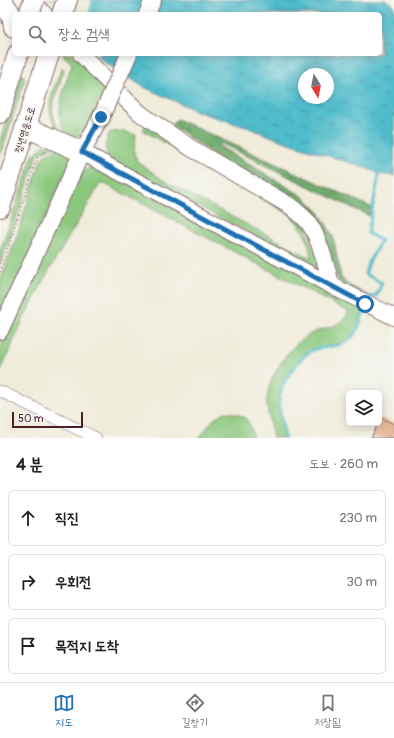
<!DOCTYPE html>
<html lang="ko">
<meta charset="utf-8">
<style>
:root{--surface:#fff;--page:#f6f6f6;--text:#222;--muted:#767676;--line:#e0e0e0;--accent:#1f6fb2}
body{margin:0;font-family:Pangolin,"Poor Story",sans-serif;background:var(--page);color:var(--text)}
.controls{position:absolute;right:12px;bottom:12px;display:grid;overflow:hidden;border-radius:6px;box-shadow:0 2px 10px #0003}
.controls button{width:36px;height:36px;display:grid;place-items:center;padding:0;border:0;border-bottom:1px solid var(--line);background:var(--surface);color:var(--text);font:20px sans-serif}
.compass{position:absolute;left:298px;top:68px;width:36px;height:36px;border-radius:50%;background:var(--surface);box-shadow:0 2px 10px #0003;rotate:170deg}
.scale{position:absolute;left:12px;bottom:10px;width:71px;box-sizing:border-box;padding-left:4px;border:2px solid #4a1f2b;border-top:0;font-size:11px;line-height:14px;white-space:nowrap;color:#4a1f2b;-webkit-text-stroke:3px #f6f6f2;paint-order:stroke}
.stop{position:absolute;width:12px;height:12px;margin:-9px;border:3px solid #1f6fb2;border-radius:50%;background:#fff}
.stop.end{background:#1f6fb2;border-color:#fff;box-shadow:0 1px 4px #0008}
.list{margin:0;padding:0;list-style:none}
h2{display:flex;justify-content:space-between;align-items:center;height:52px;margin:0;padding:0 16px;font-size:17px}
h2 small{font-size:13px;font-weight:400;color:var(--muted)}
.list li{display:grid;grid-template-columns:26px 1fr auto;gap:12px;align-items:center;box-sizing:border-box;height:56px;margin:0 8px 8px;padding:0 8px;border:1px solid var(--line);border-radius:6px}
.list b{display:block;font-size:15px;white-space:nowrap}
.list em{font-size:13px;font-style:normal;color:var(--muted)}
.icon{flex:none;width:22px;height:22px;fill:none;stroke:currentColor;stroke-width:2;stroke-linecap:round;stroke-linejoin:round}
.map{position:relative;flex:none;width:394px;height:438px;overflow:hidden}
.search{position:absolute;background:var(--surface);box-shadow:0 2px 10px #0003;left:12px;right:12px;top:12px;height:44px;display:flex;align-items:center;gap:10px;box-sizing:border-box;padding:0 14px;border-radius:6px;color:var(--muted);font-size:15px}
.sheet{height:244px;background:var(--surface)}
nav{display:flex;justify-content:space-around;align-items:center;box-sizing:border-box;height:56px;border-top:1px solid var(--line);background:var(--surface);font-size:11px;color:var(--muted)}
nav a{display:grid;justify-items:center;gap:2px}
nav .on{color:var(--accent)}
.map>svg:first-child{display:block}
</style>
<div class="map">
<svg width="394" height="438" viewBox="0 0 394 438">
<defs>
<pattern id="forest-crowns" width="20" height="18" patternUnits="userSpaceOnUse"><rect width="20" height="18" fill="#70ac6d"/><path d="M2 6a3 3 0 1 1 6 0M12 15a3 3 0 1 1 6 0" fill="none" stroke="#5e8b5a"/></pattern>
<pattern id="water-ripples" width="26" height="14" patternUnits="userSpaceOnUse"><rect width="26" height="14" fill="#50bccb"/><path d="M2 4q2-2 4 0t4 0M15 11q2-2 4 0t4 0" fill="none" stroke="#4498a5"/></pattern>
</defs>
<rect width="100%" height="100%" fill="#f6f6f2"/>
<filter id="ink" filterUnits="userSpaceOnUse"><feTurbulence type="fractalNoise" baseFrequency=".025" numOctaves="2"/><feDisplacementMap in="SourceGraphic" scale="8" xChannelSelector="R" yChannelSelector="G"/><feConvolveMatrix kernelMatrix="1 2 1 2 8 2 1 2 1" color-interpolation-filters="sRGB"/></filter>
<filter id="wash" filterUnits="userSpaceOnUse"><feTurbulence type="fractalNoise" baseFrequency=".012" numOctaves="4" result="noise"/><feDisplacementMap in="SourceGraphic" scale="16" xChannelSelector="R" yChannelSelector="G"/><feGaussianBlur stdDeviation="0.9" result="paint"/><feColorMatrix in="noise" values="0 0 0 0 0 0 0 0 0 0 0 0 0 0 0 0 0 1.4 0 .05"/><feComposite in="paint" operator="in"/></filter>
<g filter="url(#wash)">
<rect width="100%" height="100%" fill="#f0ecda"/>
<g fill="#8bc87e" stroke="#6a7454">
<path d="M62,54h11l34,34 -27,51c-35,-4 -15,-55 -8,-75z"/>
<path d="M62,67l2,2 -12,39 2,10 6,14c-19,-20 -6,-43 2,-65z"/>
<polygon points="23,75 25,79 0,157 0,141 20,79 21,76"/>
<path d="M147,124l156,98 20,51 -214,-115c-5,-9 -4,-16 0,-25 9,-4 18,-1 27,2l-2,15 1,6 3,6 28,20 145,76c-2,-19 -9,-31 -22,-44l-99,-55 -47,-29z"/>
<polygon points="51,144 57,145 41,152 36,159 10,238 0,265 0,251 33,155 43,146"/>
<polygon points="59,148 73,155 0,321 0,281 17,236 41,159 47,153"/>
<path d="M93,166l301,155v4l-30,-14c-5,9 -6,19 -14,27 -10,9 -25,7 -38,12 -7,3 -13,11 -18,16 -22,27 -15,41 -9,72h-12c-2,-12 -7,-27 -6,-39 1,-23 24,-55 43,-65 17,-8 27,-4 39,-22l-248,-130 -54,92 -24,46 -23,52v-23l7,-19 53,-117 23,-41 7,-5z"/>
<path d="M225,412c19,2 25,6 28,26h-54l15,-19z"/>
</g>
<polygon fill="url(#forest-crowns)" stroke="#5d664c" points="177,119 371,207 369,216 220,143 219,146 304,197 318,210 333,236 341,277 347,284 369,296 339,283 327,244 207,150 171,125"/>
<path fill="url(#water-ripples)" stroke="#4d6e7b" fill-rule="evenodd" d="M42,0h344l8,6v170l-15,-2 -10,-5 -86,-28 -34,-13 -53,-17 -54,-25 -39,-25 -7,-7h284v-40h-324zM304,74h24v24h-24z"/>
<polygon fill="#f0ecda" points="40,0 92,0 88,14 53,14"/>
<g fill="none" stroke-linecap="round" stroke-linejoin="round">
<g stroke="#50bccb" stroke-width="3">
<polyline points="369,299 370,297 376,296 382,283 365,274 369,262 381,241 368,233 379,174"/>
<path d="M285,438c-6,-32 -13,-43 10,-71 4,-6 11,-14 18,-17 12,-4 27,-2 37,-11 9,-8 10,-17 14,-27"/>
</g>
</g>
<g id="blocks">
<polygon fill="#dfa47a" points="381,418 394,424 394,438 371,438"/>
</g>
</g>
<g filter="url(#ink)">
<use href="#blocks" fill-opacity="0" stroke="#846768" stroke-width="1"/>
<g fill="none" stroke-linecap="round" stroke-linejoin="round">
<g stroke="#846768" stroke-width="12">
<polyline id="street" points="0,391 96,438"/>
</g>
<g stroke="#846768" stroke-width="18">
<g id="secondary">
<polyline points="31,0 44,14"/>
<polyline points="147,14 153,0"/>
<path d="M81,54l39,40 20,19 11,8 40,27 101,59c5,5 11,9 16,15 12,16 18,45 24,64"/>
<polyline points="82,152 332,286 394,317"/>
<polyline points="0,331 82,152 101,117"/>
</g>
</g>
<g stroke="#846768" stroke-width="22">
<g id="highway">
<polyline points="1,0 12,16 14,27"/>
<polyline points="62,14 67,0"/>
<polyline points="0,113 18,54"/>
<polyline points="26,127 82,152"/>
<polyline points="0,207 49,54"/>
</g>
</g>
<polyline stroke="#846768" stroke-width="1.5" stroke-dasharray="1 3" stroke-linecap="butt" points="0,272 37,158 45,151"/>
<use href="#street" stroke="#fff" stroke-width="11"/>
<use href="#secondary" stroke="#fff" stroke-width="16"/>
<use href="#highway" stroke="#fff" stroke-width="20"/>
<g stroke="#846768" stroke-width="18" stroke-linecap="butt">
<polyline id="secondary-bridge" points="101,117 129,54"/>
</g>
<g stroke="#846768" stroke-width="22" stroke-linecap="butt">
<polyline id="highway-bridge" points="29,14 34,0"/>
</g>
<use href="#secondary-bridge" stroke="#fff" stroke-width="16"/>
<use href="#highway-bridge" stroke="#fff" stroke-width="20"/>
</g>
</g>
<g fill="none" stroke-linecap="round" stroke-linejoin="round" filter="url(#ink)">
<polyline stroke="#1f6fb2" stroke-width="5" points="101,117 82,152 365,304"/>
</g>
<g text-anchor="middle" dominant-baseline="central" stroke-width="3.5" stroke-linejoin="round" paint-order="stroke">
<g font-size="10" fill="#4a1f2b" stroke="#f6f6f2">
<text transform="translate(25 130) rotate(-72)">청년영웅도로</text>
</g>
</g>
</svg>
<div class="controls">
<button><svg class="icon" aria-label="layers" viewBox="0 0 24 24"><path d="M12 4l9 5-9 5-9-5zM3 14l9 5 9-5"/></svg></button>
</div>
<svg class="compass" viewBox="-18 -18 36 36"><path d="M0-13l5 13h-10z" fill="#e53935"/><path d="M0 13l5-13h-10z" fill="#767676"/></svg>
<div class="scale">50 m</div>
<div class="stop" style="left:365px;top:304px"></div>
<div class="stop end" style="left:101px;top:117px"></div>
<div class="search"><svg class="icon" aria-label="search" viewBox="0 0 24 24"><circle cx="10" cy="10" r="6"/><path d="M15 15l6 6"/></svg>장소 검색</div>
</div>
<section class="sheet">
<h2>4 분<small>도보 · 260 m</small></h2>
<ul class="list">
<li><svg class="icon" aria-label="ahead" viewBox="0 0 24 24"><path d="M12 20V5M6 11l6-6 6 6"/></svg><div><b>직진</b></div><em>230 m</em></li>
<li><svg class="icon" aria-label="right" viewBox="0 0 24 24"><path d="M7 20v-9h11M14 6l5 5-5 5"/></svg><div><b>우회전</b></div><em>30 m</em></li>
<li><svg class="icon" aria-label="arrive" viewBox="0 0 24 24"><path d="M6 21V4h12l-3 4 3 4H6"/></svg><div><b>목적지 도착</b></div></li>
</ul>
</section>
<nav>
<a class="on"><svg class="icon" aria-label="map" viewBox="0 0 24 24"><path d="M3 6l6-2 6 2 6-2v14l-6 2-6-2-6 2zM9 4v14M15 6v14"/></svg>지도</a>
<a><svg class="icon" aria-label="directions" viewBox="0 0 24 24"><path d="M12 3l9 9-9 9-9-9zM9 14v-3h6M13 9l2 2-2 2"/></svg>길찾기</a>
<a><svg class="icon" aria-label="saved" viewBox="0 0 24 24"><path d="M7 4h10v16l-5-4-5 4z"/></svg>저장됨</a>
</nav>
